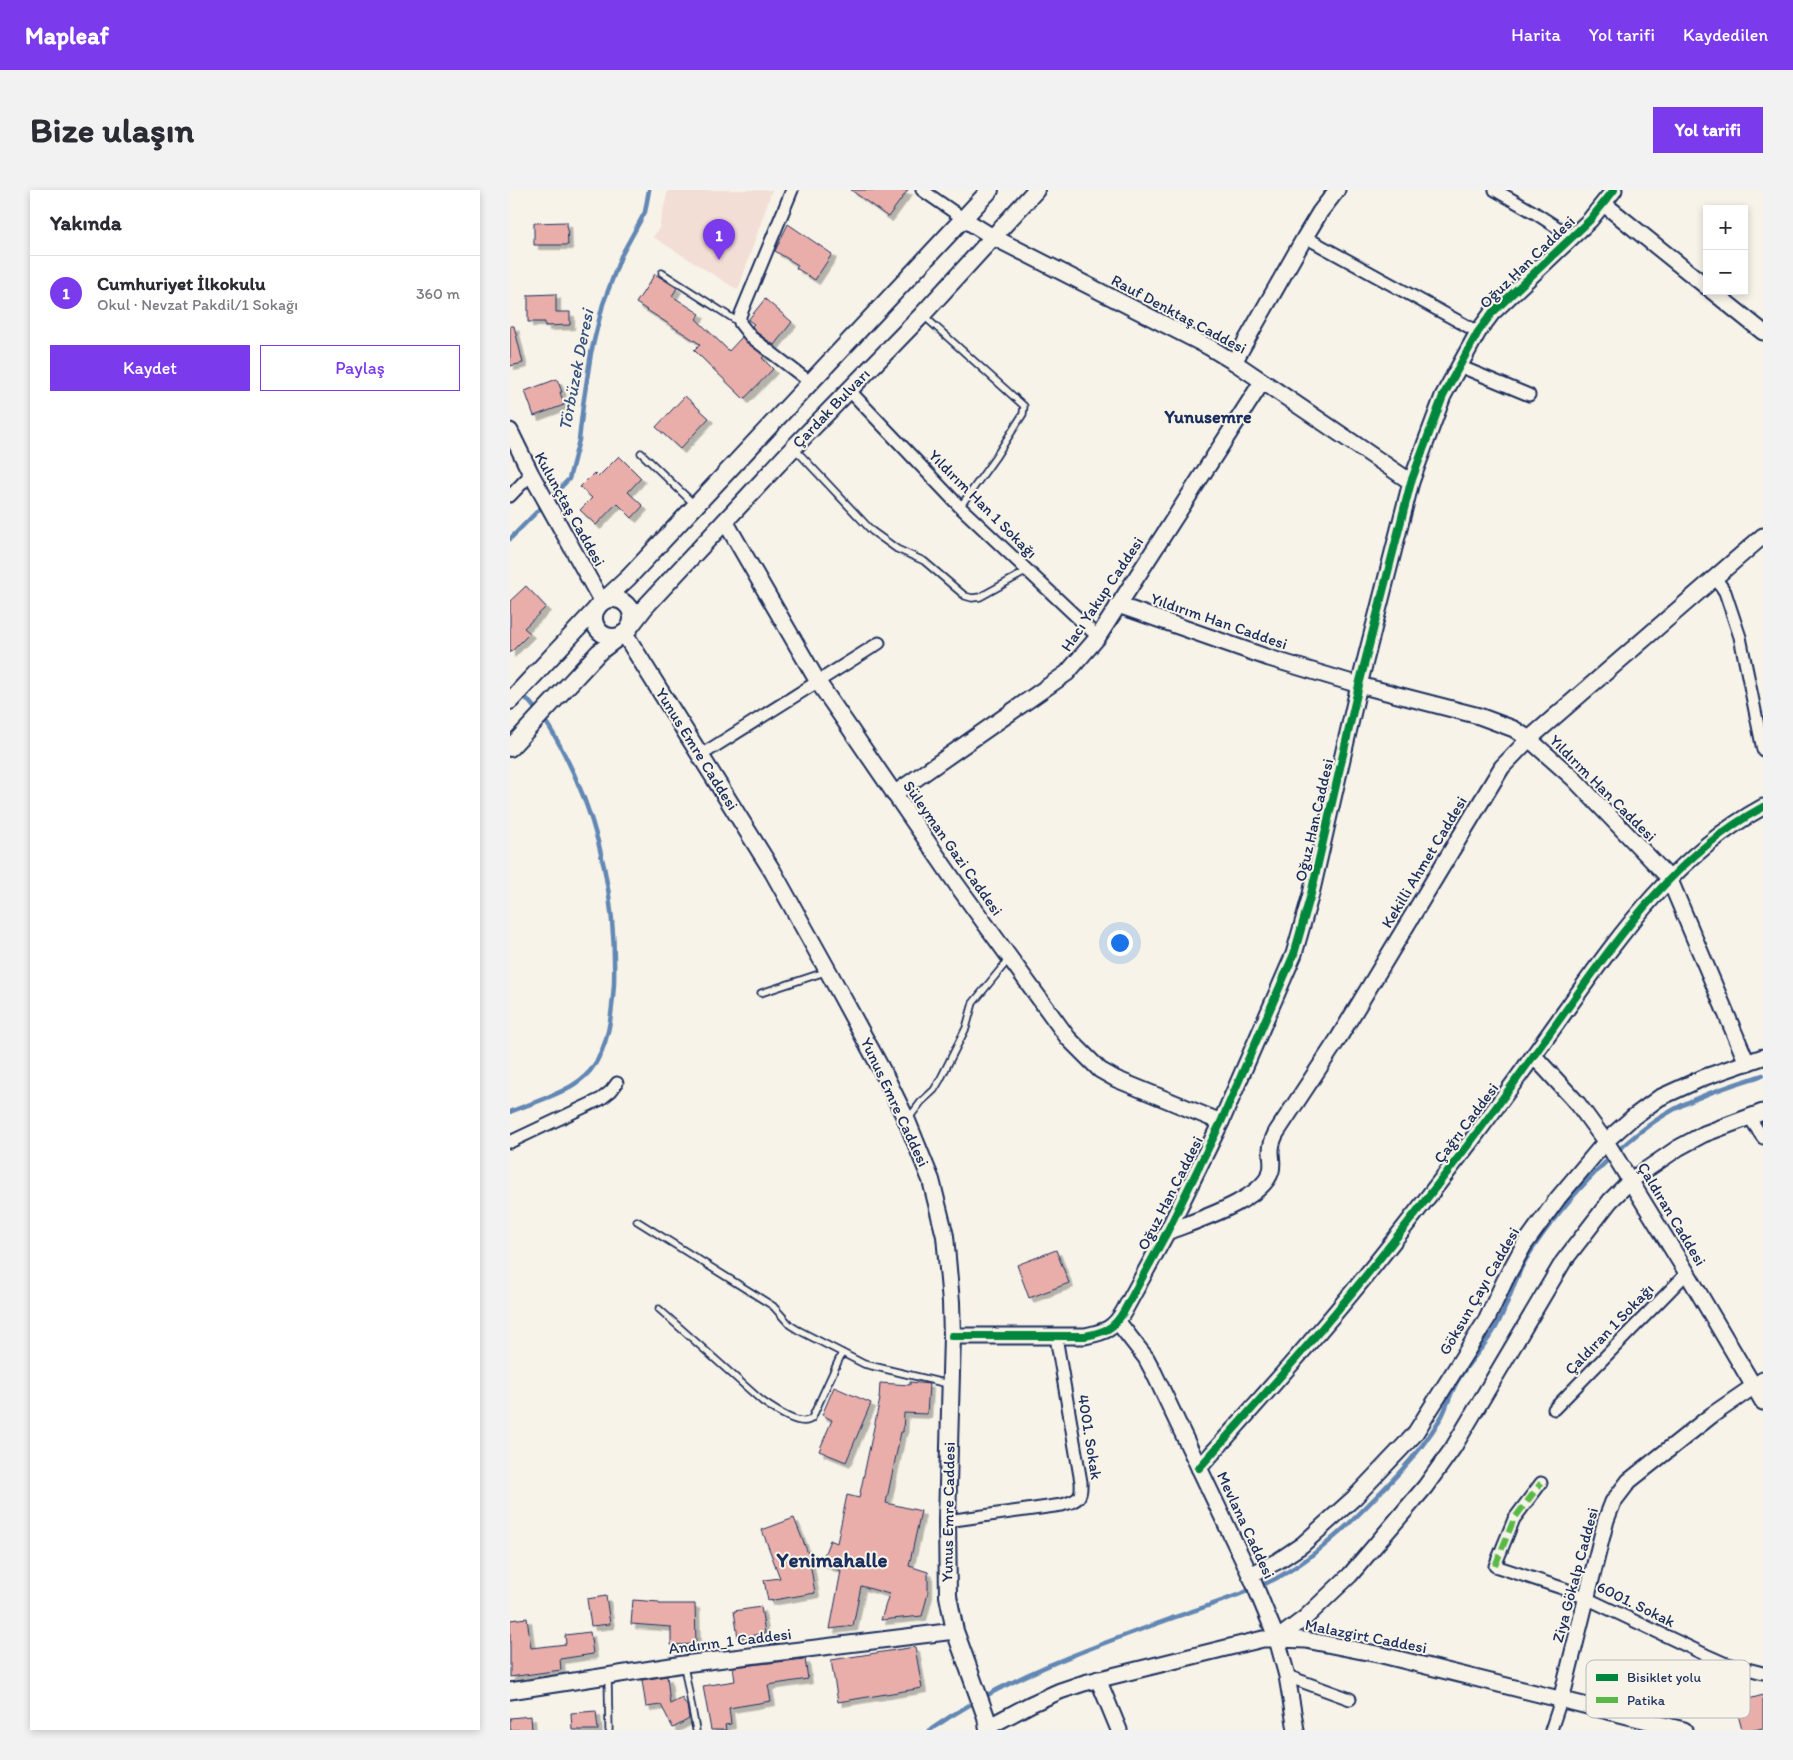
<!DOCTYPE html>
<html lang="tr">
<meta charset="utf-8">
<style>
:root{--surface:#fff;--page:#f2f2f3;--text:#2b2b33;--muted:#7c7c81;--line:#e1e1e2;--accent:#7c3aed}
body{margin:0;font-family:Itim,sans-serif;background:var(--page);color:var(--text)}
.controls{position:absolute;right:15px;top:15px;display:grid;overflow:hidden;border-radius:0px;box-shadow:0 2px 8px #0003}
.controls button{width:45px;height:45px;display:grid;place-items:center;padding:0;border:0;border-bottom:1px solid var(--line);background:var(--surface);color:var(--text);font:25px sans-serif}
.you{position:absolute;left:609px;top:752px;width:18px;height:18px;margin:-12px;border:4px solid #fff;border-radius:50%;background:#1a73e8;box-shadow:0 0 0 8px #1a73e833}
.badge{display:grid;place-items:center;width:32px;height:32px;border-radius:50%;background:var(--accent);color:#fff;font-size:16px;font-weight:700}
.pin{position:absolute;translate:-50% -41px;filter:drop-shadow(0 1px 2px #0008)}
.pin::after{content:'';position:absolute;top:26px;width:18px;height:15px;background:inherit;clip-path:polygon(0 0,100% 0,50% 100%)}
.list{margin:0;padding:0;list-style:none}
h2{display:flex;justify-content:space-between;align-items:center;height:65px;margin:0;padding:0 20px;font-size:21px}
h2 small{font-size:16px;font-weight:400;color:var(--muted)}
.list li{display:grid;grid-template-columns:32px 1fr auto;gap:15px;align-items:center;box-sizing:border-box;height:75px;padding:0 20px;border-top:1px solid var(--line)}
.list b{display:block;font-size:19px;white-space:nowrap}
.list p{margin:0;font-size:16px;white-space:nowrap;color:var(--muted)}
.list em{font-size:16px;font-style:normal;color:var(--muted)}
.actions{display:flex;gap:10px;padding:15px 20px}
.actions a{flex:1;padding:11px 0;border:1px solid var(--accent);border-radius:0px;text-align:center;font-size:18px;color:var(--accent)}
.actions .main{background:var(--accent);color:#fff}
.map{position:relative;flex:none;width:1253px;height:1540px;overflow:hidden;border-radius:0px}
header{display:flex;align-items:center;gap:30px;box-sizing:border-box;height:70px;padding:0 25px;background:var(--accent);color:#fff}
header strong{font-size:24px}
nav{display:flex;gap:28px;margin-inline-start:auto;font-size:18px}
.intro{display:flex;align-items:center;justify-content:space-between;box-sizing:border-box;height:120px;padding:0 30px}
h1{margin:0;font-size:35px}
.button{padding:12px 22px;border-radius:0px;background:var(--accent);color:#fff;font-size:18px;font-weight:700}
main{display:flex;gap:30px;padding:0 30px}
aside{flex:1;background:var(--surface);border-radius:0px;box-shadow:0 2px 8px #0003}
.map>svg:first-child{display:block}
</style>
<header>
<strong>Mapleaf</strong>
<nav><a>Harita</a><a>Yol tarifi</a><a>Kaydedilen</a></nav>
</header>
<div class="intro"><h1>Bize ulaşın</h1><a class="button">Yol tarifi</a></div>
<main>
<aside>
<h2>Yakında<small></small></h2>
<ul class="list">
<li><span class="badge">1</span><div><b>Cumhuriyet İlkokulu</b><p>Okul · Nevzat Pakdil/1 Sokağı</p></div><em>360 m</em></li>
</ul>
<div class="actions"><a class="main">Kaydet</a><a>Paylaş</a></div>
</aside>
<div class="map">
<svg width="1253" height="1540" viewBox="0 0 1253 1540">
<defs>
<filter id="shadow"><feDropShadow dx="4.5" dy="4.5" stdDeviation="0" flood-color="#0004"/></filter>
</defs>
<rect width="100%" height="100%" fill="#f7f3e8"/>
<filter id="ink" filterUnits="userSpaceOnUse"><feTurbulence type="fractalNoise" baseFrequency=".02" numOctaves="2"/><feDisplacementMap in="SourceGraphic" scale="10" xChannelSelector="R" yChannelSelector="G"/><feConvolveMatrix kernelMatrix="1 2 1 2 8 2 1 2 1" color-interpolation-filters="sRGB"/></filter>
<g filter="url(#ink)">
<polygon fill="#f3ded5" points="158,0 262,0 228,100 143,47 149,38"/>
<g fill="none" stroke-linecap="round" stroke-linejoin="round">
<g stroke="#6287b4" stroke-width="4.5">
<polyline points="0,349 59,289 69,250 73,215 81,163 93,114 111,66 135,22 139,0"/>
<polyline points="12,503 28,522"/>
<path d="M0,922c26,-11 62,-20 80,-41 19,-23 22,-58 24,-87 2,-72 -10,-143 -40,-210 -9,-19 -18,-39 -31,-56"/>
<path d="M420,1540c73,-51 156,-81 240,-111 34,-12 70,-23 103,-39 46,-23 91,-70 126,-107 16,-17 31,-37 43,-57 6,-12 9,-25 16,-36 11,-19 27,-34 38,-53 12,-21 17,-45 29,-66 30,-50 91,-117 141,-147 29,-18 64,-28 97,-39"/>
</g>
</g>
<g fill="#e9aea9" stroke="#1b2f5e" filter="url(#shadow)">
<polygon points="341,0 398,0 378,27"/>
<polygon points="57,32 58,55 24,55 24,33"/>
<polygon points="278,34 322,64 305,90 286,78 288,75 265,61"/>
<polygon points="145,84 167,98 162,106 190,124 186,129 219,161 232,147 254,166 252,168 263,179 234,209 184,160 190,154 126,113"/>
<polygon points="46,104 46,122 60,122 60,135 35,136 35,132 18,132 18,105"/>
<polygon points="255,109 282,132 264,155 246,142 242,136 244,134 238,130"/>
<polygon points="0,136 4,136 13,173 0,176"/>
<polygon points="47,189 52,202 50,202 54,215 24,226 15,201"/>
<polygon points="175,206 199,228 170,259 146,237"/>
<polygon points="109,266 131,288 118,302 133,316 122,328 107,313 86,335 70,320 82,308 70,297 84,283 88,287"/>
<polygon points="16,396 36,417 14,438 20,443 0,463 0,411"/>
<polygon points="546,1060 559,1093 519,1108 507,1075"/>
<polygon points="400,1192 419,1194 417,1224 394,1223 393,1242 391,1242 376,1313 411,1321 399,1376 418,1382 418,1403 412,1426 371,1430 379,1404 351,1396 343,1436 320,1439 331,1381 311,1373 320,1350 327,1353 337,1305 349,1308 370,1209 369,1209 370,1193 400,1195"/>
<polygon points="324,1197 361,1213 336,1272 309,1261 322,1230 312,1225"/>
<polygon points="284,1328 299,1366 305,1403 258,1411 254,1390 270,1388 252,1340"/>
<polygon points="96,1406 100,1434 81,1436 77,1409"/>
<polygon points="123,1410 149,1412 149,1414 185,1414 186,1454 161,1455 161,1437 121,1434"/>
<polygon points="251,1417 255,1443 228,1448 224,1421"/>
<polygon points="17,1428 21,1458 56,1454 55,1445 80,1442 83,1464 50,1469 51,1480 0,1487 0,1430"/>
<polygon points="405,1457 412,1498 328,1512 321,1470"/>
<polygon points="295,1469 298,1489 258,1495 261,1511 219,1518 221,1534 215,1535 216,1540 201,1540 193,1496 225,1491 223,1477"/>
<polygon points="157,1486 160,1514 172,1508 177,1516 179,1529 163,1538 151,1515 136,1517 132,1490"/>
<polygon points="1253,1505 1253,1538 1244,1540 1232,1540 1225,1513"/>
<polygon points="86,1521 88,1540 62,1540 61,1523"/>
<polygon points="21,1526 22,1540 0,1540 0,1528"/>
</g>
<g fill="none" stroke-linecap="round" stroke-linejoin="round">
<g stroke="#1b2f5e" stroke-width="9">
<g id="service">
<polyline points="152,83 230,133"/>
<polyline points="414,126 514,216 513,224 485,268 450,317"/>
<polyline points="285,259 362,341 387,359 414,371 455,406 462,408 470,407 517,381"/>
<polyline points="131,263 184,314"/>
<polyline points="251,803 315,782"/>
<polyline points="399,928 411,912 424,900 430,890 456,838 463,813 499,769"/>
<polyline points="127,1031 263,1116 280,1135 288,1140 354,1174 438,1194"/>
<path d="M149,1119l103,92c10,7 39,28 50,17l30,-65"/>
<polyline points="174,1476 186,1540"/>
<polyline points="98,1487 99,1540"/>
</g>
</g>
<g stroke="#1b2f5e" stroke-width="15">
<g id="minor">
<polyline points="282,0 230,126 230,133 241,147 301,193"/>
<polyline points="412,0 454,29"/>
<polyline points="985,0 1025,23 1062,47"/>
<polyline points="795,47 968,142"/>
<polyline points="949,176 1019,205"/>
<polyline points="339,200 450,317 588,447"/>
<polyline points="0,306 21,284"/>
<polyline points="1205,387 1215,402 1230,447 1253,560"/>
<polyline points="191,565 369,453"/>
<polyline points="1239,927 1253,948"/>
<polyline points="0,952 91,909 101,901 107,893"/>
<polyline points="1044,1219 1177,1083"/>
<polyline points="1031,1293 1004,1329 985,1376 1055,1399 1076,1408 1196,1465 1214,1473 1253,1483"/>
<path d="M437,1331l115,-16c16,-5 20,-6 19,-23l-25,-145"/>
<polyline points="777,1486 840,1509"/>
<polyline points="1041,1540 1051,1510"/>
</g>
</g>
<g stroke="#1b2f5e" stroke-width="19">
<g id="tertiary">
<polyline points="1094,14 1197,97"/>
<polyline points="454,29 483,47 699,157 724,172 901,292"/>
<polyline points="1202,101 1253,142"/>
<polyline points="724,172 795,47 810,22 827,0"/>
<polyline points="0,241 21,284 92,412"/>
<polyline points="215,331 308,492 447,695 558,848 590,880 606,889 711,932"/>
<polyline points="608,415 759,468 849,495 969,526 1004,539 1019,549 1064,589 1159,688 1237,873"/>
<polyline points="384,604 557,483 588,447 752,192"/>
<polyline points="1024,866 1068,914 1100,958 1177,1083 1253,1212"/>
<path d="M657,1042c27,-11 95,-31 104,-61 2,-7 0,-13 0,-20 0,-6 2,-12 5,-18l62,-94 164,-272 27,-28 234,-203"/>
<polyline points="608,1132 636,1168 644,1183 743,1391 767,1449 777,1486 786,1540"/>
<path d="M442,1146h133c20,-4 29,-7 39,-25l43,-79 54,-110 73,-168 17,-60 48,-209 52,-203 32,-86 35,-64 14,-19 98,-93 24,-30"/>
<path d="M689,1278c44,-49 88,-98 130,-148 50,-58 96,-119 142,-179 30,-40 59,-80 88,-121 58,-81 114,-164 204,-213"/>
<polyline points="740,1385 768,1371 792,1355 844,1308 904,1245 977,1129 995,1090 1014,1055 1048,1008 1096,951 1122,928 1149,908 1195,887 1253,867"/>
<polyline points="767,1449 795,1428 840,1385 915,1297 943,1258 1053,1072 1100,1011 1121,990 1168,958 1194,944 1253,922"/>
<polyline points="588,1489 609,1540"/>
<polyline points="0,1501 174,1474 445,1441"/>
<polyline points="1051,1510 1096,1330 1103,1312 1119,1291 1202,1225 1253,1190"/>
<polyline points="478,1537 521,1514 550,1501 574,1493 724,1456 753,1449 767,1449 796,1450 872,1465 1174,1540"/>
</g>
</g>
<g stroke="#1b2f5e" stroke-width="20">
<g id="secondary">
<circle cx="103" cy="428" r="19"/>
<polyline points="92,412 118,388 480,0"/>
<polyline points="119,438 136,416 284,257 412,125 526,0"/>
<polyline points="0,511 87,418"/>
<polyline points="0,558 89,462 114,443 263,682 318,781 375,886 397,931 421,990 435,1046 441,1112 442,1146 437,1331 438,1406 445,1441 476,1527 478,1540"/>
</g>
</g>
<use href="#service" stroke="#f7f3e8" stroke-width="5.5"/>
<use href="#minor" stroke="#f7f3e8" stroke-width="11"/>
<use href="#tertiary" stroke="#f7f3e8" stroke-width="15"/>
<use href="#secondary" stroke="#f7f3e8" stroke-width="16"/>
<polyline stroke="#58b947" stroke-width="6" stroke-dasharray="12 6" stroke-linecap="butt" points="985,1376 1004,1329 1031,1293"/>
<g stroke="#f7f3e8" stroke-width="11">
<g id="cycleway">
<path d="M442,1146h133c20,-4 29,-7 39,-25l43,-79 54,-110 73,-168 17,-60 48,-209 52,-203 32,-86 35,-64 14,-19 98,-93 24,-30"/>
<path d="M689,1278c44,-49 88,-98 130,-148 50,-58 96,-119 142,-179 30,-40 59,-80 88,-121 58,-81 114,-164 204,-213"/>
</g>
</g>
<use href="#cycleway" stroke="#00873e" stroke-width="8"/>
</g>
</g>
<g text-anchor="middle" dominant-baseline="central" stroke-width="4" stroke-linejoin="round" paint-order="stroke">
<g font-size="16" fill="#1b2f5e" stroke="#f7f3e8">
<text transform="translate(1017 72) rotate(-44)">Oğuz Han Caddesi</text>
<text transform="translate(669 124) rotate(28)">Rauf Denktaş Caddesi</text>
<text transform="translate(321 218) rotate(-46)">Çardak Bulvarı</text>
<text transform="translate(473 314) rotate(45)">Yıldırım Han 1 Sokağı</text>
<text transform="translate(60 319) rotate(61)">Kulunçtaş Caddesi</text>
<text transform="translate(592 404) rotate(-56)">Hacı Yakup Caddesi</text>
<text transform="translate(709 431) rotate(19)">Yıldırım Han Caddesi</text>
<text transform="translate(187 559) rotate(58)">Yunus Emre Caddesi</text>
<text transform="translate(1093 598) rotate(45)">Yıldırım Han Caddesi</text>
<text transform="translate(804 630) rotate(-77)">Oğuz Han Caddesi</text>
<text transform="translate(443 658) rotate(55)">Süleyman Gazi Caddesi</text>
<text transform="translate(914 672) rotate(-59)">Kekilli Ahmet Caddesi</text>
<text transform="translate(385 912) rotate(65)">Yunus Emre Caddesi</text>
<text transform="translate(956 933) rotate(-53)">Çağrı Caddesi</text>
<text transform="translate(660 1003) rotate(-63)">Oğuz Han Caddesi</text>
<text transform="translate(1162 1024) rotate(59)">Çaldıran Caddesi</text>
<text transform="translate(969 1101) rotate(-60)">Göksun Çayı Caddesi</text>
<text transform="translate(1099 1139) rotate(-46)">Çaldıran 1 Sokağı</text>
<text transform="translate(580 1247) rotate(81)">4001. Sokak</text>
<text transform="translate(438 1322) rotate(-89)">Yunus Emre Caddesi</text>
<text transform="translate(736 1335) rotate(65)">Mevlana Caddesi</text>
<text transform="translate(1065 1385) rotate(-75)">Ziya Gökalp Caddesi</text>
<text transform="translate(1126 1414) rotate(26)">6001. Sokak</text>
<text transform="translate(856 1446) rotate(11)">Malazgirt Caddesi</text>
<text transform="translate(220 1451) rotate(-7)">Andırın_1 Caddesi</text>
</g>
<g font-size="18" font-style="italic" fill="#385482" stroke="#f7f3e8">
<text transform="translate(66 180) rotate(-79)">Törbüzek Deresi</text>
</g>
<g font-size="18" font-weight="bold" fill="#1b2f5e" stroke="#f7f3e8">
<text x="698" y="227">Yunusemre</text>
</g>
<g font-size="21" font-weight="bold" fill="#1b2f5e" stroke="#f7f3e8">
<text x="322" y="1369">Yenimahalle</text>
</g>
</g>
<rect x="1076" y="1470" width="164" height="58" rx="8" fill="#f7f3e8" stroke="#b5b8bf" stroke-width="1"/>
<rect x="1086" y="1484" width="22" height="7" fill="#00873e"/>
<rect x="1086" y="1507" width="22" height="6" fill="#58b947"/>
<g font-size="14" fill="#1b2f5e">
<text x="1117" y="1492">Bisiklet yolu</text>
<text x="1117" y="1515">Patika</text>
</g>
</svg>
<div class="controls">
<button>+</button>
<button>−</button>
</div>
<div class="you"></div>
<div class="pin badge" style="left:209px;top:70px">1</div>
</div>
</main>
